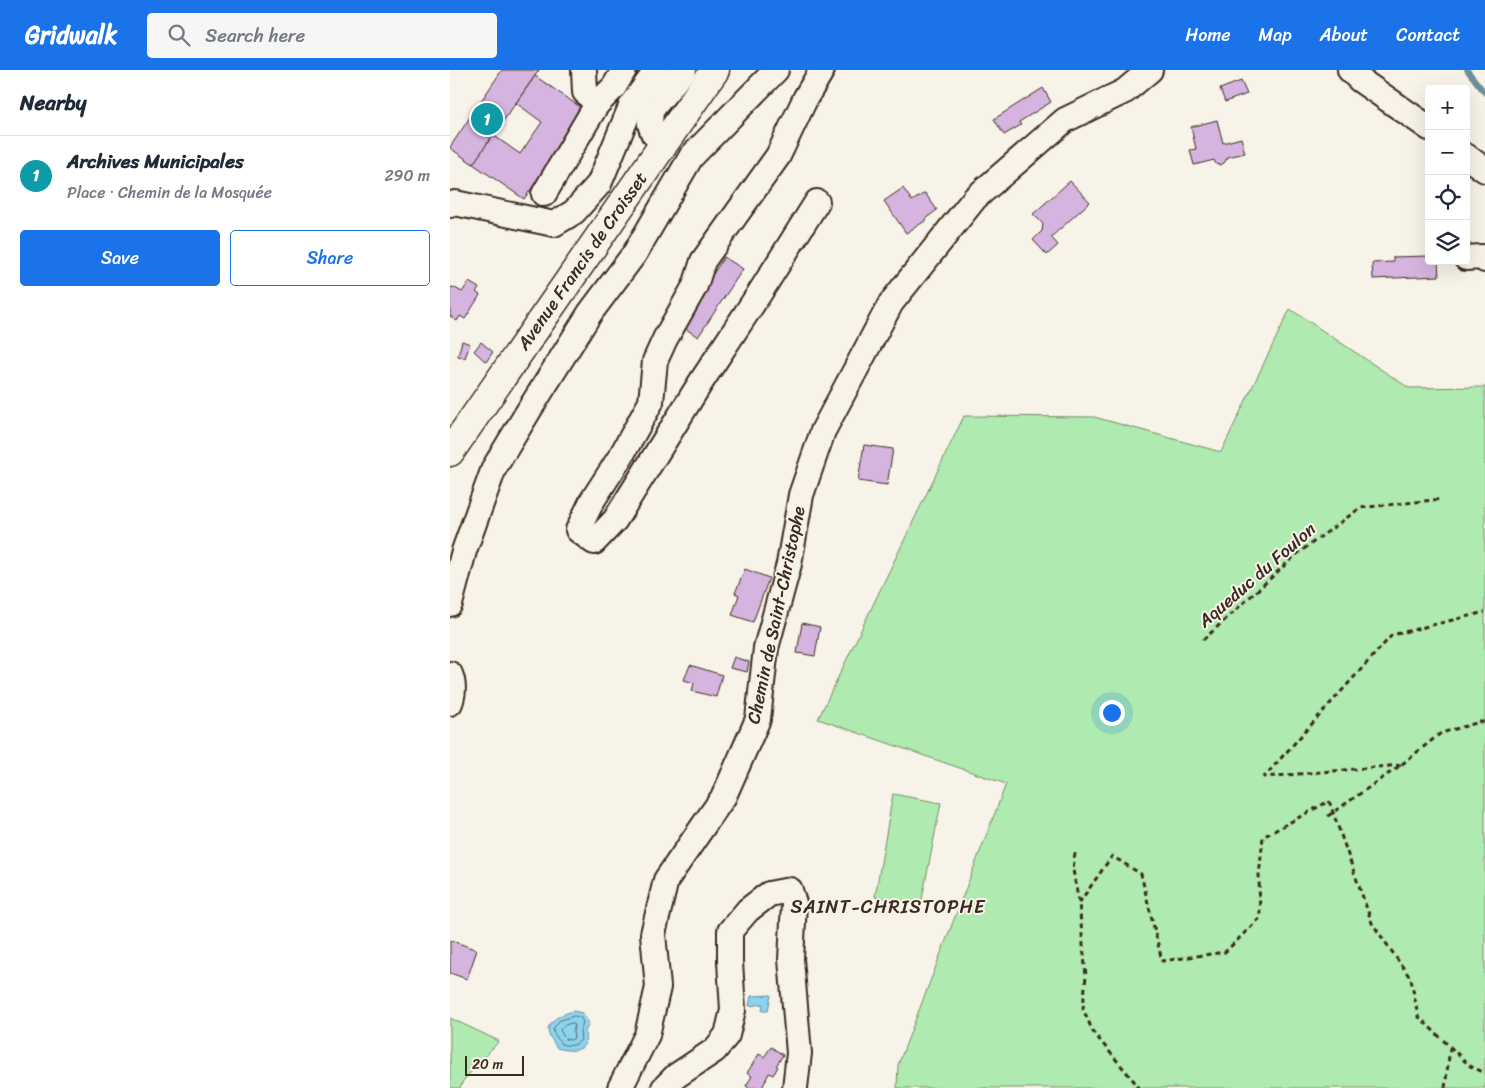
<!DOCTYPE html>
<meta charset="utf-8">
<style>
:root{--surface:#fff;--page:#f6f6f7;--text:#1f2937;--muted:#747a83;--line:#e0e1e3;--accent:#1a73e8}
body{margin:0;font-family:Sriracha,sans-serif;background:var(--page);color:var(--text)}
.controls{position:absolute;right:15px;top:15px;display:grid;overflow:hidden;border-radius:5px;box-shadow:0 5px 20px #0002}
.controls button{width:45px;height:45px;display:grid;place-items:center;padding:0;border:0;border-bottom:1px solid var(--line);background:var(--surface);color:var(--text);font:25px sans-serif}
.scale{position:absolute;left:15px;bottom:12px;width:59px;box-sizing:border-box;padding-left:5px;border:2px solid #3b2a1e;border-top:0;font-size:14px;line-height:18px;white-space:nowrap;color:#3b2a1e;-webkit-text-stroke:4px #f7f3e8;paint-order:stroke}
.you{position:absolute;left:661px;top:642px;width:18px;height:18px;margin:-12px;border:4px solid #fff;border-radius:50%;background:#1a73e8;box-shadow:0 0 0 8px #1a73e833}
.badge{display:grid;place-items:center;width:32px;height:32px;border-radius:50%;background:var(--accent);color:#fff;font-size:16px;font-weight:700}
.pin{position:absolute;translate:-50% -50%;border:2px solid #fff;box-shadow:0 1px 5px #0006}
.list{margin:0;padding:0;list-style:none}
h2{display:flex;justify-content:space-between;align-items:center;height:65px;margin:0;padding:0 20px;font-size:21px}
h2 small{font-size:16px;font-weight:400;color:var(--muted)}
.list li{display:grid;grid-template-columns:32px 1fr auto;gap:15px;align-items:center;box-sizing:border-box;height:80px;padding:0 20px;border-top:1px solid var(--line)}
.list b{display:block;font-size:19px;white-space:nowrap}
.list p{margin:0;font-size:16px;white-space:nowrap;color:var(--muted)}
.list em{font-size:16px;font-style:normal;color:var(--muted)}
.actions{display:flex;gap:10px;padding:15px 20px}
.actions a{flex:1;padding:11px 0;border:1px solid var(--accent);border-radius:5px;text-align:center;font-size:18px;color:var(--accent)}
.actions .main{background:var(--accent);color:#fff}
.icon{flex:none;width:28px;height:28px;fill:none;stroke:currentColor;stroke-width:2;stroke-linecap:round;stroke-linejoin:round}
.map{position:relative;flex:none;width:1035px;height:1018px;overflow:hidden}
header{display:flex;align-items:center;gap:30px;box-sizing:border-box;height:70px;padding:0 25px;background:var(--accent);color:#fff}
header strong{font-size:24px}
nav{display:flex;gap:28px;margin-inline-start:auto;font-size:18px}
.search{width:350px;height:45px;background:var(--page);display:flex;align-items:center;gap:12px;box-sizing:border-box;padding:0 18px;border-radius:5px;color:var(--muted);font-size:19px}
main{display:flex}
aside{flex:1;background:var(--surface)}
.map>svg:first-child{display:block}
</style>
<header>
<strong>Gridwalk</strong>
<div class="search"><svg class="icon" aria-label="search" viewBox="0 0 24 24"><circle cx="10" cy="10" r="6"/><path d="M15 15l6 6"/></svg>Search here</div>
<nav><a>Home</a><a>Map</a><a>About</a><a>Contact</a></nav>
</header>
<main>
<aside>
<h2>Nearby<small></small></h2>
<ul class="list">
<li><span class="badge" style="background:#0f9aa8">1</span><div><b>Archives Municipales</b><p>Place · Chemin de la Mosquée</p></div><em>290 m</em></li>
</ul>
<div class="actions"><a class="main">Save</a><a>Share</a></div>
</aside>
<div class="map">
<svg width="1035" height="1018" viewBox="0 0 1035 1018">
<rect width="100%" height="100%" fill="#f7f3e8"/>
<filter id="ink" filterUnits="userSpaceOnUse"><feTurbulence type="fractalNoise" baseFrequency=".02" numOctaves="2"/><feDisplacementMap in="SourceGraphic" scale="10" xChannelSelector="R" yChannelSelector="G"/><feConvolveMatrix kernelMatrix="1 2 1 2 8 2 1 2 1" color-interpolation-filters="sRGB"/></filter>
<g filter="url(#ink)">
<g fill="#afeab0" stroke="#758a67">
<polygon points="840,239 959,318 1035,317 1035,1018 447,1018 448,995 556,714 368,649 514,346 644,347 771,382"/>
<polygon points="443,724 491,733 471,834 425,827"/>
<polygon points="0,948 49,971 13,1011 10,1018 0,1018"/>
</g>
<g fill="#8cd3ee" stroke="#6c8f9b">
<polygon points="321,925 318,941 312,941 313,934 299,936 301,926"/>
<path d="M124,941l8,2 7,10 -4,9c5,21 -14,20 -28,16l-8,-13 -1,-7c6,-11 14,-14 26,-17z"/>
</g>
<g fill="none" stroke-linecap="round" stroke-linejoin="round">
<g stroke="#5b6e71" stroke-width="1">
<path d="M124,946l6,1 3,5 -3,9 1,9c-7,7 -11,6 -20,4l-7,-11 -1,-4 6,-8z"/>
<polygon points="122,953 125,955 123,961 124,968 121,970 115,969 110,960 113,956"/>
</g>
<polyline stroke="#6c8f9b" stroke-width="5.5" points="1017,0 1035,23"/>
</g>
<g fill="#d5b4df" stroke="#3b2a1e">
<polygon points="52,0 89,0 23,94 0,78 0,77"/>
<polygon points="85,6 136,41 74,129 23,94 43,65 70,84 92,52 66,33"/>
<polygon points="791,11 797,24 775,32 770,19"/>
<polygon points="593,18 601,32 569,52 571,55 554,65 544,49"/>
<polygon points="767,50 773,73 791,68 795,83 778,87 774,93 770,95 766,94 764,90 744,95 740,80 746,79 741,57"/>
<polygon points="620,111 640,132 601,167 608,175 597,185 583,170 592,161 593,154 583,144"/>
<polygon points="453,118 462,131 475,123 487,140 475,149 475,151 456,163 434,131"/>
<polygon points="979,186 979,191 988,191 989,206 923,209 922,193 943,192 943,187"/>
<polygon points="274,187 293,199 248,267 230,255"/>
<polygon points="19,212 29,218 26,222 30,225 15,249 10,246 7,251 0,246 0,218 3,217 12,222"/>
<polygon points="12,271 20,274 15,288 8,286"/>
<polygon points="31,272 43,282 36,292 24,281"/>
<polygon points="414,375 443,379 437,415 408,411"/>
<polygon points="295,499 319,508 303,552 282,545 289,525 285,523"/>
<polygon points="352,553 370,557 365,586 347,583"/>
<polygon points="284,587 299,592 297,602 280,598"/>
<polygon points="240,595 272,605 266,627 242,621 244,613 234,610"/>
<polygon points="0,870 27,880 17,909 0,903"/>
<polygon points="321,977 333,985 326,996 328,997 323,1005 319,1003 312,1018 299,1018 296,1016 302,1006 297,1003 309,984 314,987"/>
</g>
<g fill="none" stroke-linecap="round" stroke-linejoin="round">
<g stroke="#3b2a1e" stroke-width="28">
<g id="minor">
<polyline points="134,0 135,22 147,34 164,17 174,0"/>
<polyline points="900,0 910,10 979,58"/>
<polyline points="214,73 203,63 200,54 201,40 234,0"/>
<polyline points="1016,86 1035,100"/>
<polyline points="94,124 147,34"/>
<polyline points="367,132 309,224 251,312 165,450 144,472 128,460 142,431 171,386 201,332 205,291 215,269 245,216 253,191 328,86 356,27 372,0"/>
<polyline points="0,135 5,133 104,154 124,142 149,114 182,34 207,0"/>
<polyline points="1016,188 1032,187 1035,190"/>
<polyline points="0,534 14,481 44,398 81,337 140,243 185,183 241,87 326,0"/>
<path d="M0,604c4,10 4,19 0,29"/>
<polyline points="170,1018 197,965 208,917 203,864 216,810 274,726 308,649 316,578 339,494 351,425 373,361 441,233 525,128 615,50 675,21 700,0"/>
<polyline points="214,1018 226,1006 265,980 277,965 283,940 280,892 280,861 298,840 319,824 340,820 344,833 341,889 349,983 345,1018"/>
</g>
</g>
<g stroke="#3b2a1e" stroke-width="31">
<polyline id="major" points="0,382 265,0"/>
</g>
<g stroke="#3b2a1e" stroke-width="3" stroke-dasharray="5 4" stroke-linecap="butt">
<polyline points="753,570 847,484 910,438 992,429"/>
<polyline points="951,695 814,707 942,565 1035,542"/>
<polyline points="878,746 951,695 991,663 1030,652 1035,652"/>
<polyline points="625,783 623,800 629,833 636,906 633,939 643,962 688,1016 686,1018"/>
<polyline points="629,833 662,786 691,804 712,891 775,882 810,848 809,806 813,767 879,731 922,853 961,909 968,946 1020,996 1035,1003"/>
<polyline points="995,1018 1000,978"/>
</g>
<use href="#minor" stroke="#f7f3e8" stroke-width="24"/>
<use href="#major" stroke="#f7f3e8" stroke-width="28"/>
</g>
</g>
<g text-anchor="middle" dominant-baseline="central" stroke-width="4" stroke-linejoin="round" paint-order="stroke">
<g font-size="18" fill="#3b2a1e" stroke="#f7f3e8">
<text transform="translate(132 191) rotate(-55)">Avenue Francis de Croisset</text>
<text transform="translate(807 505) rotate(-41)">Aqueduc du Foulon</text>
<text transform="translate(326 545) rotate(-78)">Chemin de Saint-Christophe</text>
</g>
<g font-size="19" letter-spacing="1" fill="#3b2a1e" stroke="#f7f3e8">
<text x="438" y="836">SAINT-CHRISTOPHE</text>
</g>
</g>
</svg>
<div class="controls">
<button>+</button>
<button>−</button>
<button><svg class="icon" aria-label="locate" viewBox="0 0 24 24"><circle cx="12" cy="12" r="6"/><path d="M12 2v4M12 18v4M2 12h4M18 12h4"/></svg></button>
<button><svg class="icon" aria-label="layers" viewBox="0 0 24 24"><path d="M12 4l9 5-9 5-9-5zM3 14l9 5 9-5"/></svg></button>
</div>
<div class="scale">20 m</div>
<div class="you"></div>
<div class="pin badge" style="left:37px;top:49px;background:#0f9aa8">1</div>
</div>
</main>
